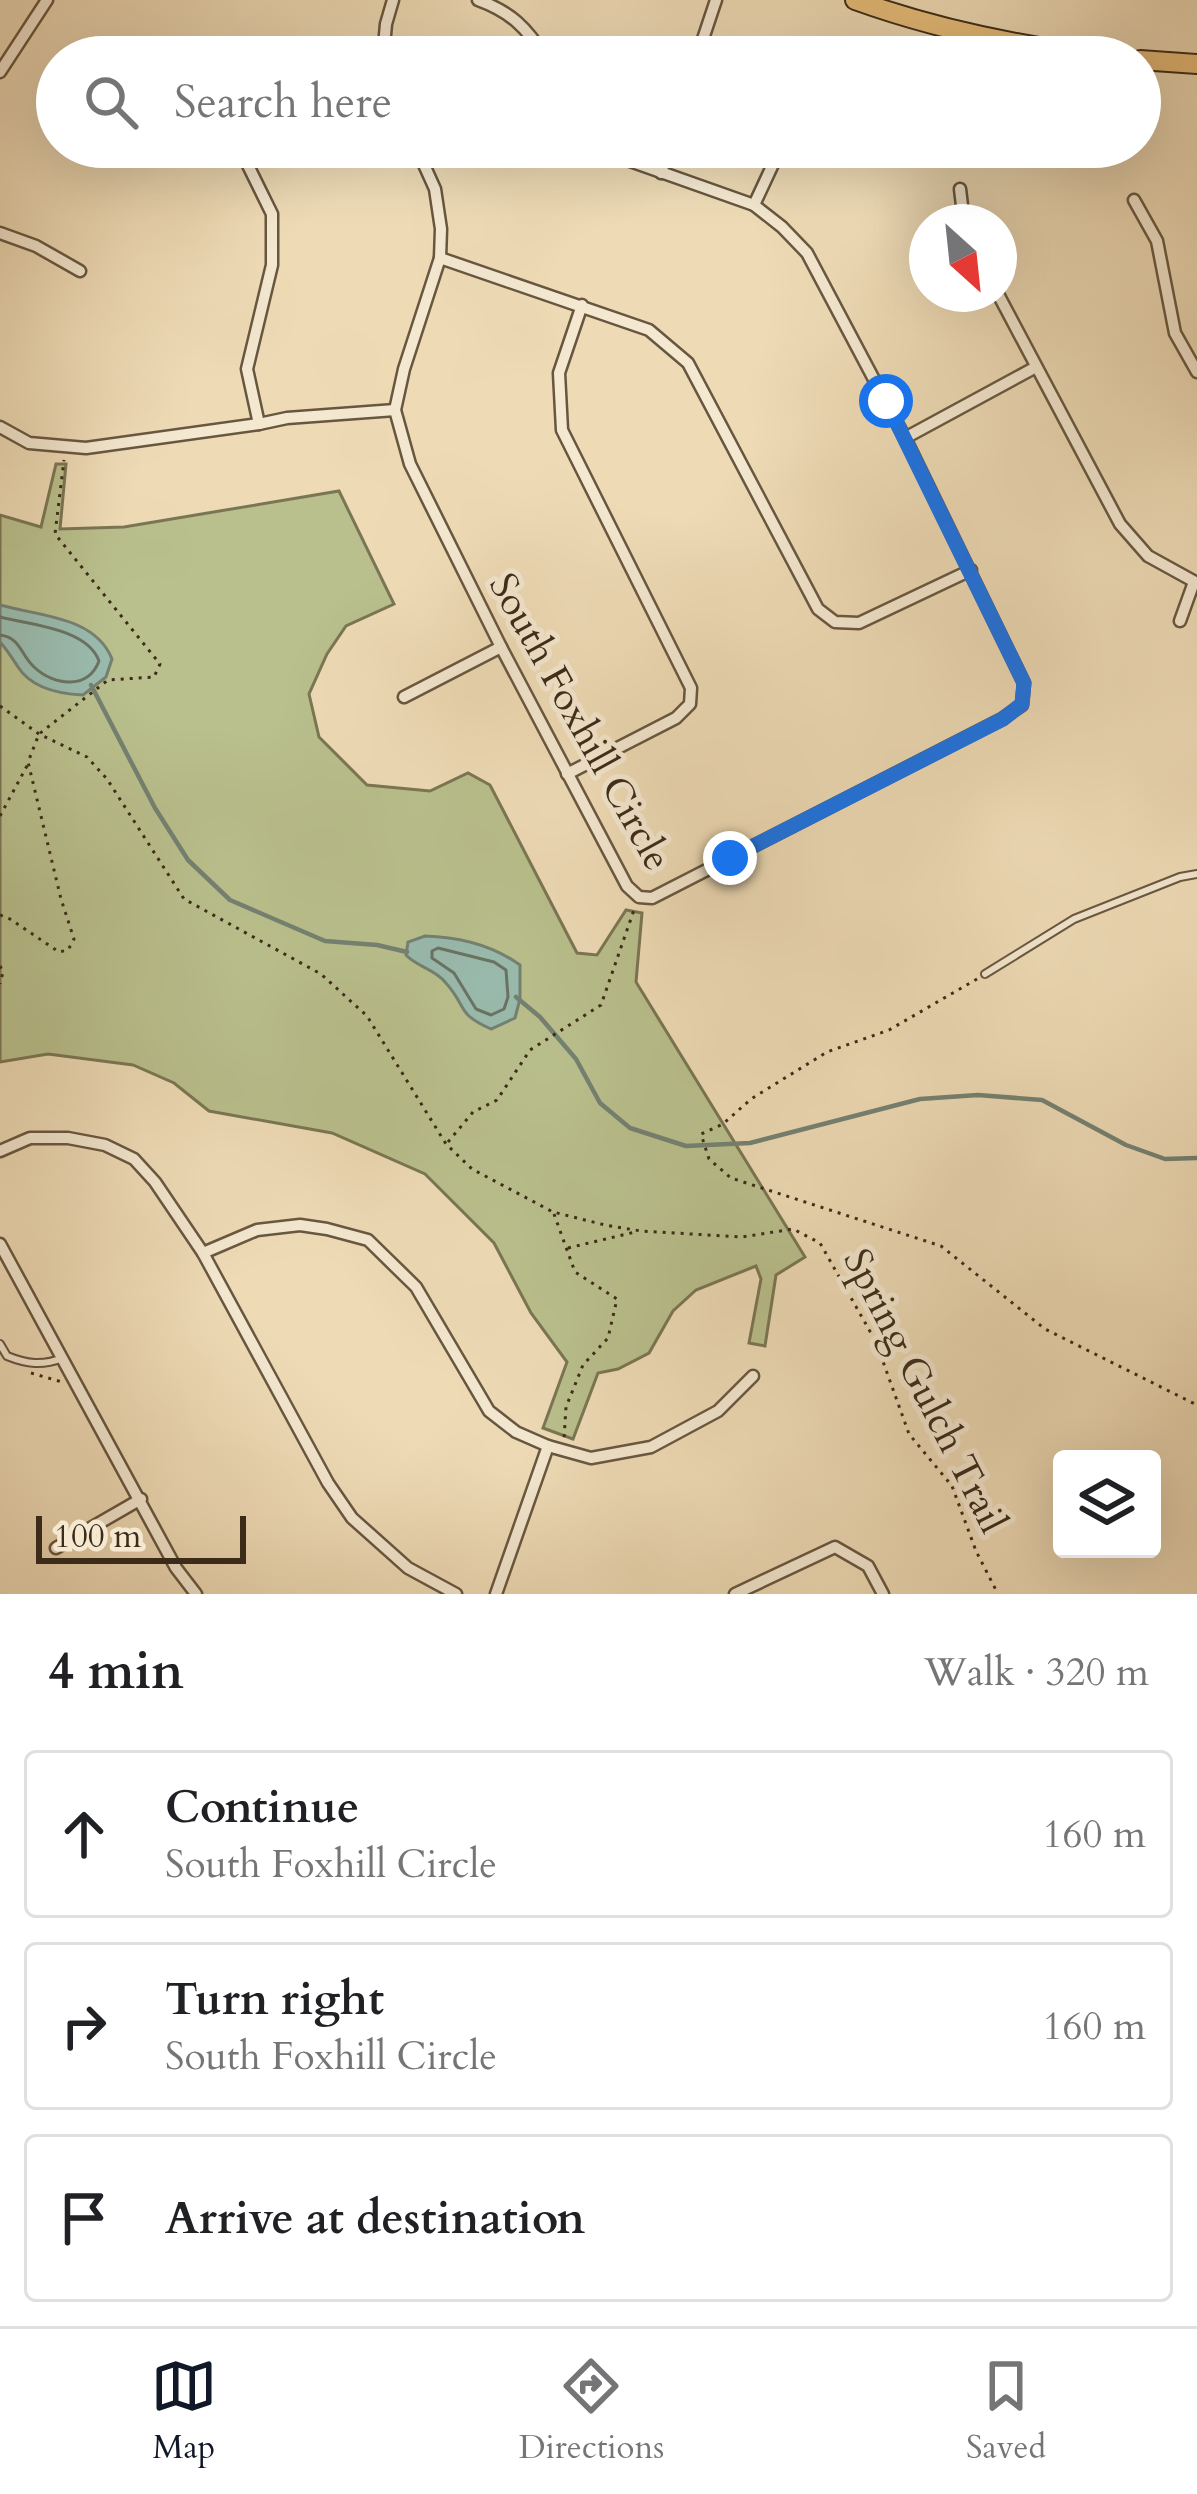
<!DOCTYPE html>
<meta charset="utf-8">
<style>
:root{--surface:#fff;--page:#f2f2f2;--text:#202124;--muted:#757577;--line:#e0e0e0;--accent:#111827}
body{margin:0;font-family:Cardo,serif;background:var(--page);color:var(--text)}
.controls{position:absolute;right:36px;bottom:36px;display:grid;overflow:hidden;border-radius:12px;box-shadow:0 12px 48px #0002}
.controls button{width:108px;height:108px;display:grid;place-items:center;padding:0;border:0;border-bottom:3px solid var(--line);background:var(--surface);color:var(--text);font:60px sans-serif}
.compass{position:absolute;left:909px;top:204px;width:108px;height:108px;border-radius:50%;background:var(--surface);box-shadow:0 12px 48px #0002;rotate:153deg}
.scale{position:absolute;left:36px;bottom:30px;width:210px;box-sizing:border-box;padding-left:12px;border:6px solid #3c2b19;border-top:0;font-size:33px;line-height:42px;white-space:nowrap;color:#3c2b19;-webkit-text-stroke:9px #f4e8d0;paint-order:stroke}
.stop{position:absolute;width:36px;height:36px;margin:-27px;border:9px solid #1a73e8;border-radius:50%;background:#fff}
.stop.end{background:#1a73e8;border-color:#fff;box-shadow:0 3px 12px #0008}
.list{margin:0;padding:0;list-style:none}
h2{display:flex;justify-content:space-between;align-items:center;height:156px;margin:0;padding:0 48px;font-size:51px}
h2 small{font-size:39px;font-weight:400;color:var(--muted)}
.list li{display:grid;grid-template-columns:78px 1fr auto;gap:36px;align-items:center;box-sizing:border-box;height:168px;margin:0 24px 24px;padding:0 24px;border:3px solid var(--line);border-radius:12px}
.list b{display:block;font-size:45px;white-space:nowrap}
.list p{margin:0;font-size:39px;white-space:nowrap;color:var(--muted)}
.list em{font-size:39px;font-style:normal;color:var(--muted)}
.icon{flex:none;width:66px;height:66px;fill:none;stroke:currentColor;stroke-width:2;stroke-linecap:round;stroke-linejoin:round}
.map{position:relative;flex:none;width:1197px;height:1594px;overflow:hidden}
.search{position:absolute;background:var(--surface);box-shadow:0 12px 48px #0002;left:36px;right:36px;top:36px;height:132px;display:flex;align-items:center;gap:30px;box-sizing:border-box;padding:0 42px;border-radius:66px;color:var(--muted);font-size:45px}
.sheet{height:732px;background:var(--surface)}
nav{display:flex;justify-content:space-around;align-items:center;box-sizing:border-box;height:168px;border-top:3px solid var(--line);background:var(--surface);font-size:33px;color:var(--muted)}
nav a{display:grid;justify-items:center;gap:6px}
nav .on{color:var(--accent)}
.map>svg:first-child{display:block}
</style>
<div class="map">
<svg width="1197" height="1594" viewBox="0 0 1197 1594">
<rect width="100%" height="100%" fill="#eedbb6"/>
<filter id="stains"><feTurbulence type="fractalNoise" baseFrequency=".00167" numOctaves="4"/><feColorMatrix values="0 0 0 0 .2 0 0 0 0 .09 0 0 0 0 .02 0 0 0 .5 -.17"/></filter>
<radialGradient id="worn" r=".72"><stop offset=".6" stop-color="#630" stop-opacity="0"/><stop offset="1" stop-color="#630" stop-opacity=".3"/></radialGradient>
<polygon fill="#b9c08d" stroke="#7a7653" stroke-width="3" points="56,464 66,464 60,529 124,527 339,491 394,604 346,626 327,654 309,694 319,737 367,785 430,791 468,773 490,785 577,953 597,955 626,910 642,913 636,982 805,1257 776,1275 765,1346 749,1343 761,1279 756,1266 696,1290 673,1311 649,1353 618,1369 598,1373 573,1439 543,1428 567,1362 531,1313 494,1243 425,1174 332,1133 209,1111 174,1083 133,1065 48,1054 0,1062 0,515 41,527"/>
<g fill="#99bbae" stroke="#748172" stroke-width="3">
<path d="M0,605c38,11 95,11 112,54l-6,18 -23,18c-23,-1 -51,-6 -65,-28 -6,-9 -10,-16 -18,-25z"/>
<path d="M425,936c35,1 67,9 95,29v34l-5,19 -24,11c-36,-16 -23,-22 -46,-47 -10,-13 -28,-15 -39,-27l2,-13z"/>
</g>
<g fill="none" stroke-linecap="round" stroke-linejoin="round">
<g stroke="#6a7364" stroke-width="3">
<path d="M0,617c29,8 87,11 99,44 -11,29 -45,25 -65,6 -14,-13 -13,-29 -34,-32"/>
<polygon points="438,948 494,962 506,970 508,997 504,1009 491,1015 476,1009 454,973 432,958 432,951"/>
</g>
<g stroke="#748172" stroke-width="4.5">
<polyline points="91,685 155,808 188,860 230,900 325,941 377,945 407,952"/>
<polyline points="516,997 540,1017 576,1059 600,1103 630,1128 686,1146 750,1143 920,1099 978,1095 1042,1100 1126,1145 1165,1159 1197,1158"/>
</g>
<g stroke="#685740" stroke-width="10">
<g id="lane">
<polyline points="985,974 1074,919 1180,877 1197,874"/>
<path d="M0,1344l7,12c20,8 35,10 56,2"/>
</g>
</g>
<g stroke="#685740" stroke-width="15">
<g id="street">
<path d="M478,0c33,12 49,28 67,57"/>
<polyline points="383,57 386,24 393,0"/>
<polyline points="570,57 578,52"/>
<polyline points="697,57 716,0"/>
<polyline points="0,72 47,0"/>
<polyline points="239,147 272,214 272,265 247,369 259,424"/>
<polyline points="416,147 435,189 441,229 440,258 404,369 395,410 410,464 501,647 627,886 639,897 652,898 1002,719 1022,705 1024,683 905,438 807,253 782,227 754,205 627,160 606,147"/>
<polyline points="661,173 669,147"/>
<polyline points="960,189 964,222"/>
<polyline points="1134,200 1157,241 1175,333 1197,372"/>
<polyline points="754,205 781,147"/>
<polyline points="0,233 36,246 80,271"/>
<polyline points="440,258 649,330 688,363 818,609 835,622 859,623 971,570"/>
<polyline points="998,294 1120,524 1148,556 1197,583"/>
<polyline points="0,427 29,443 86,448 259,424 287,418 395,410"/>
<polyline points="905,438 1036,367"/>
<polyline points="1180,621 1194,582"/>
<polyline points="404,697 501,647"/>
<polyline points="567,774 676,718 690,704 691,688 562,430 559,373 582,305"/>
<polyline points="0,1151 30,1138 68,1138 105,1145 134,1159 155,1182 203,1253 328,1483 352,1518 408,1568 456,1594"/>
<polyline points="0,1244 176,1568 196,1594"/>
<polyline points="203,1253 257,1230 300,1225 327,1229 368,1240 416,1287 489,1411 516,1432 548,1446 591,1458 651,1447 718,1411 753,1376"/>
<polyline points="56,1548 141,1499"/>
<polyline points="496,1594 548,1446"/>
<polyline points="735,1594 835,1547 868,1566 883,1594"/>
</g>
</g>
<g stroke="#3c2b19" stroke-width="22">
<g id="primary">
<path d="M855,0c83,30 168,47 255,57"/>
<polyline points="1140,60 1197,64"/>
</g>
</g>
<g stroke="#3c2b19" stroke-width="3" stroke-dasharray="3 6" stroke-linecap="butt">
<polyline points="0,706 39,734 87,757 107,779 184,899 321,974 367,1016 446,1144 472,1169 553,1212 605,1225 641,1231 742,1237 793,1229 820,1243 876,1342 909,1434 952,1486 976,1551 998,1594"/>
<polyline points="0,816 28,764"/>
<polyline points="0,915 10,919 59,952 68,950 74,939 61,899 28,762 39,734 108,680 154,677 160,664 55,534 64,460"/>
<polyline points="0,966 3,972 0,984"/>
<polyline points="977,979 889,1030 827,1052 751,1099 723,1124 701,1134 709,1159 731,1178 941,1246 1045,1329 1197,1405"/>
<polyline points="448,1142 473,1112 497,1100 530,1050 601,1005 635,907"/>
<polyline points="554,1214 575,1272 617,1299 608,1338 583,1365 566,1407 564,1439"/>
<polyline points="568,1248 635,1232"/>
<polyline points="31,1373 62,1382"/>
</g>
<use href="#lane" stroke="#f4e8d0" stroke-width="6"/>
<use href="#street" stroke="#f4e8d0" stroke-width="10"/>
<use href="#primary" stroke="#e7be7b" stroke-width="18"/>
</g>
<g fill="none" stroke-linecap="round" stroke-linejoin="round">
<polyline stroke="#1a73e8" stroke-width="15" points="730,858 1003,719 1022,704 1024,683 886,401"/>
</g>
<g text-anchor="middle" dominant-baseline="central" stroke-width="10" stroke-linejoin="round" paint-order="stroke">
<g font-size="39" fill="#3c2b19" stroke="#f4e8d0">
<text transform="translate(580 722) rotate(61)">South Foxhill Circle</text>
<text transform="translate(925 1391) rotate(63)">Spring Gulch Trail</text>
</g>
</g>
<rect width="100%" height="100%" filter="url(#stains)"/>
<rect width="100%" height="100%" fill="url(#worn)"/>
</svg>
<div class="controls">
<button><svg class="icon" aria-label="layers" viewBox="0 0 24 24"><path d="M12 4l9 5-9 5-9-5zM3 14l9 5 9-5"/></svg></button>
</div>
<svg class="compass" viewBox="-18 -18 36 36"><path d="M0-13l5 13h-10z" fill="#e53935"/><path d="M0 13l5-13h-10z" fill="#757577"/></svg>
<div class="scale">100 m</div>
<div class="stop" style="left:886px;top:401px"></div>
<div class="stop end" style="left:730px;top:858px"></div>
<div class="search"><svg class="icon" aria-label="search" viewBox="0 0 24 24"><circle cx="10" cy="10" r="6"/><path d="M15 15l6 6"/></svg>Search here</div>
</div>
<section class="sheet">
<h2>4 min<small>Walk · 320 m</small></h2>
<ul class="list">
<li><svg class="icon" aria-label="ahead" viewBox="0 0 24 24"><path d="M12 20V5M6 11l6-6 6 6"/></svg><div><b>Continue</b><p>South Foxhill Circle</p></div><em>160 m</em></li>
<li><svg class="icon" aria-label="right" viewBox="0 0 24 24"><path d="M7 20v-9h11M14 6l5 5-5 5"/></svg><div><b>Turn right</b><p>South Foxhill Circle</p></div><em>160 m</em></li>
<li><svg class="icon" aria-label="arrive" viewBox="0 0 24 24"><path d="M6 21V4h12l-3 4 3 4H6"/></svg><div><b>Arrive at destination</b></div></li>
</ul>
</section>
<nav>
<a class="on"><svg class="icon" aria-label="map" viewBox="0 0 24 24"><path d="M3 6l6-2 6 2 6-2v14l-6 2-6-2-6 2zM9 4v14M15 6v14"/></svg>Map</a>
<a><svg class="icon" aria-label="directions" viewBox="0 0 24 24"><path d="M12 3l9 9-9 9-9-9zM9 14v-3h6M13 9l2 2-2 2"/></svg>Directions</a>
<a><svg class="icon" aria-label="saved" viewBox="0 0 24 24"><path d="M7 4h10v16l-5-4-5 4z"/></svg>Saved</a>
</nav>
